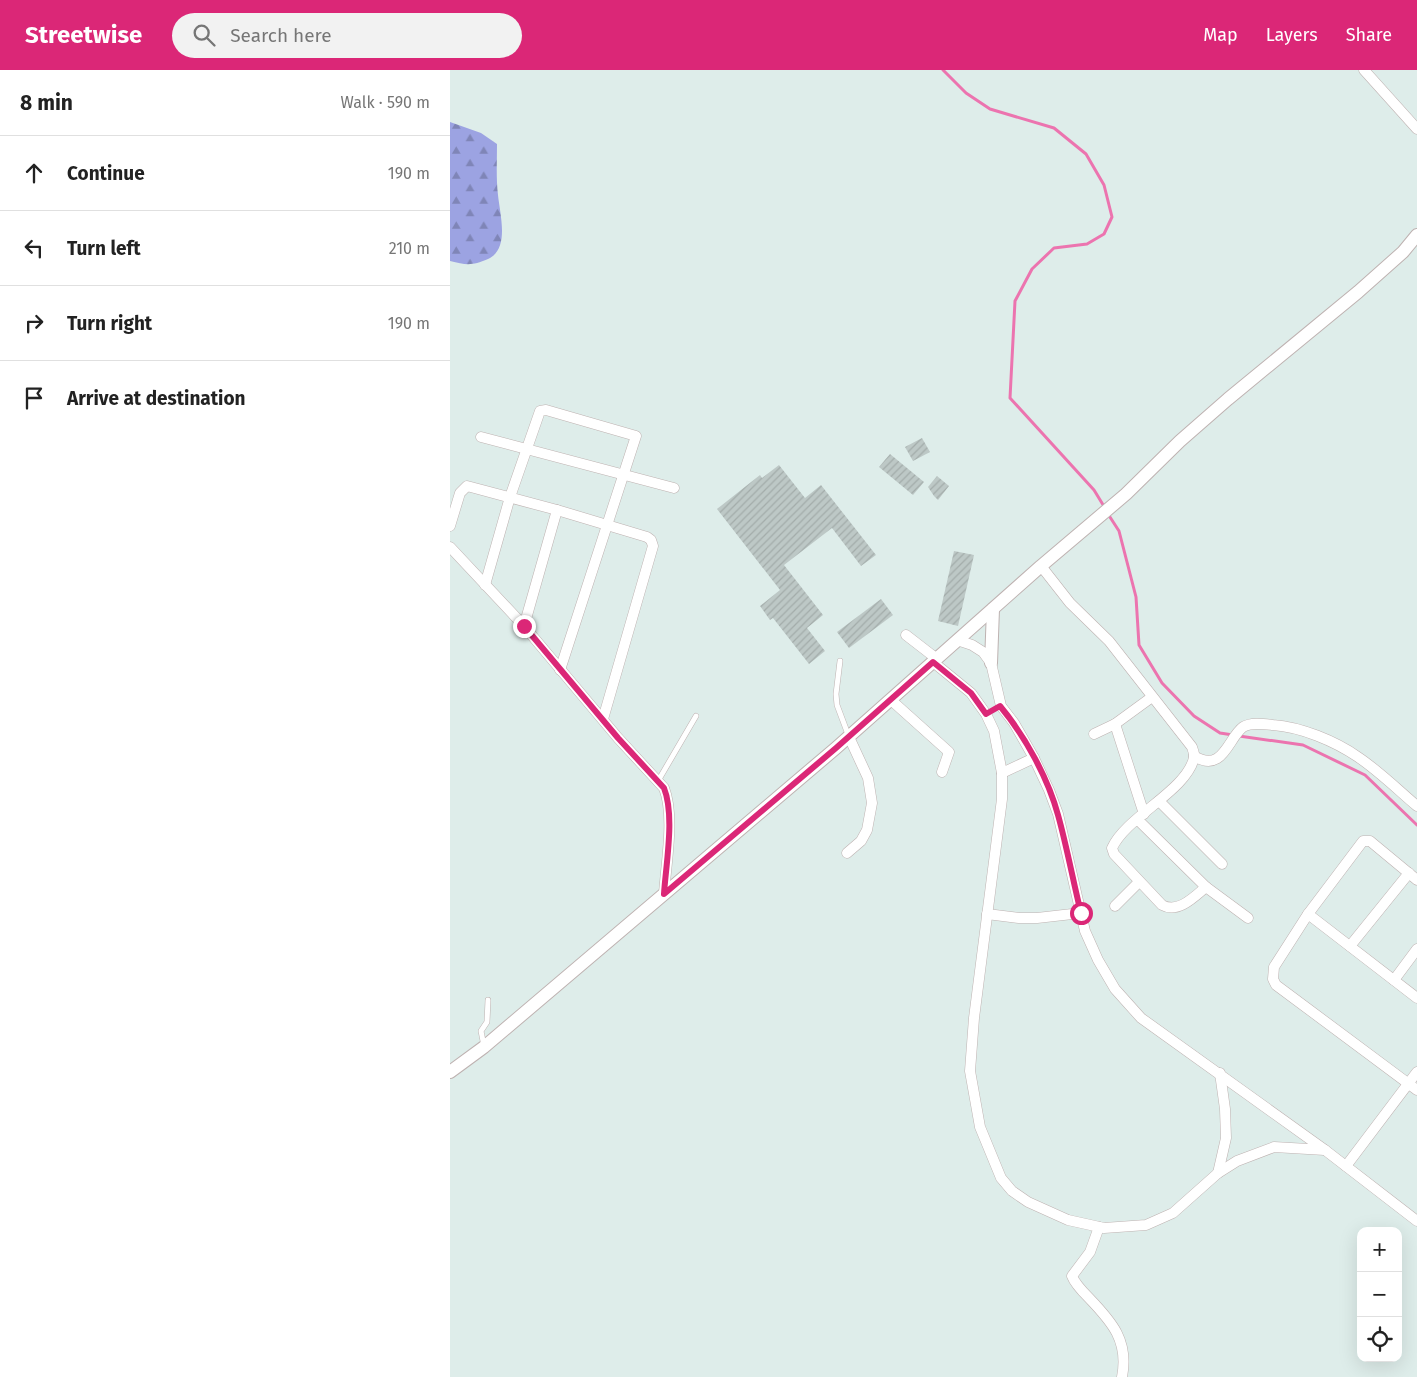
<!DOCTYPE html>
<meta charset="utf-8">
<style>
:root{--surface:#fff;--page:#f2f2f2;--text:#222;--muted:#767676;--line:#e0e0e0;--accent:#db2777}
body{margin:0;font-family:"Fira Sans",sans-serif;background:var(--page);color:var(--text)}
.controls{position:absolute;right:15px;bottom:15px;display:grid;overflow:hidden;border-radius:10px;box-shadow:0 5px 20px #0002}
.controls button{width:45px;height:45px;display:grid;place-items:center;padding:0;border:0;border-bottom:1px solid var(--line);background:var(--surface);color:var(--text);font:25px sans-serif}
.stop{position:absolute;width:15px;height:15px;margin:-11px;border:4px solid #db2777;border-radius:50%;background:#fff}
.stop.end{background:#db2777;border-color:#fff;box-shadow:0 1px 5px #0008}
.list{margin:0;padding:0;list-style:none}
h2{display:flex;justify-content:space-between;align-items:center;height:65px;margin:0;padding:0 20px;font-size:21px}
h2 small{font-size:16px;font-weight:400;color:var(--muted)}
.list li{display:grid;grid-template-columns:32px 1fr auto;gap:15px;align-items:center;box-sizing:border-box;height:75px;padding:0 20px;border-top:1px solid var(--line)}
.list b{display:block;font-size:19px;white-space:nowrap}
.list em{font-size:16px;font-style:normal;color:var(--muted)}
.icon{flex:none;width:28px;height:28px;fill:none;stroke:currentColor;stroke-width:2;stroke-linecap:round;stroke-linejoin:round}
.map{position:relative;flex:none;width:967px;height:1307px;overflow:hidden}
header{display:flex;align-items:center;gap:30px;box-sizing:border-box;height:70px;padding:0 25px;background:var(--accent);color:#fff}
header strong{font-size:24px}
nav{display:flex;gap:28px;margin-inline-start:auto;font-size:18px}
.search{width:350px;height:45px;background:var(--page);display:flex;align-items:center;gap:12px;box-sizing:border-box;padding:0 18px;border-radius:28px;color:var(--muted);font-size:19px}
main{display:flex}
aside{flex:1;background:var(--surface)}
.map>svg:first-child{display:block}
</style>
<header>
<strong>Streetwise</strong>
<div class="search"><svg class="icon" aria-label="search" viewBox="0 0 24 24"><circle cx="10" cy="10" r="6"/><path d="M15 15l6 6"/></svg>Search here</div>
<nav><a>Map</a><a>Layers</a><a>Share</a></nav>
</header>
<main>
<aside>
<h2>8 min<small>Walk · 590 m</small></h2>
<ul class="list">
<li><svg class="icon" aria-label="ahead" viewBox="0 0 24 24"><path d="M12 20V5M6 11l6-6 6 6"/></svg><div><b>Continue</b></div><em>190 m</em></li>
<li><svg class="icon" aria-label="left" viewBox="0 0 24 24"><path d="M17 20v-9H6M10 6l-5 5 5 5"/></svg><div><b>Turn left</b></div><em>210 m</em></li>
<li><svg class="icon" aria-label="right" viewBox="0 0 24 24"><path d="M7 20v-9h11M14 6l5 5-5 5"/></svg><div><b>Turn right</b></div><em>190 m</em></li>
<li><svg class="icon" aria-label="arrive" viewBox="0 0 24 24"><path d="M6 21V4h12l-3 4 3 4H6"/></svg><div><b>Arrive at destination</b></div></li>
</ul>
</aside>
<div class="map">
<svg width="967" height="1307" viewBox="0 0 967 1307">
<defs>
<pattern id="forest-firs" width="22" height="20" patternUnits="userSpaceOnUse" patternTransform="scale(1.25)"><rect width="22" height="20" fill="#9ca3e2"/><path d="M5 1l3.5 6h-7zM16 11l3.5 6h-7z" fill="#7f85b7"/></pattern>
<pattern id="building-hatch" width="6" height="6" patternUnits="userSpaceOnUse" patternTransform="scale(1.25)"><rect width="6" height="6" fill="#bdc8c6"/><path d="M-1 1l2-2M0 6l6-6M5 7l2-2" fill="none" stroke="#a3acaa"/></pattern>
</defs>
<rect width="100%" height="100%" fill="#deedea"/>
<path fill="url(#forest-firs)" d="M0,52l31,11 16,11c0,17 -1,34 1,51 2,20 12,54 -10,64 -16,7 -22,6 -38,2z"/>
<g fill="none" stroke-linecap="round" stroke-linejoin="round">
<g stroke="#ec74af" stroke-width="3">
<polyline points="493,0 516,23 540,39 604,58 636,84 654,115 662,147 654,164 637,174 604,178 582,199 565,231 560,328 644,420 655,438"/>
<polyline points="658,444 669,461 686,527 689,575 712,613 744,646 770,663 783,665"/>
<polyline points="789,666 853,675 915,705 967,755"/>
</g>
</g>
<g fill="url(#building-hatch)">
<polygon points="472,368 480,382 463,391 455,377"/>
<polygon points="440,384 474,412 463,425 429,397"/>
<polygon points="329,395 355,428 371,415 426,485 411,496 382,458 334,495 373,545 357,558 375,581 359,594 323,548 320,550 310,536 330,520 267,439 310,405 312,408"/>
<polygon points="487,406 499,416 488,430 484,426 478,417"/>
<polygon points="504,481 524,485 508,556 488,551"/>
<polygon points="431,529 443,545 399,578 387,562"/>
</g>
<g fill="none" stroke-linecap="round" stroke-linejoin="round">
<g stroke="#beb2b1" stroke-width="6">
<g id="service">
<polyline points="390,591 386,624 387,635 399,667"/>
<polyline points="208,711 246,646"/>
<polyline points="34,976 31,961 37,952 38,930"/>
</g>
</g>
<g stroke="#beb2b1" stroke-width="11">
<g id="minor">
<polyline points="914,0 967,59"/>
<polyline points="31,367 224,418"/>
<polyline points="0,456 10,423 17,416 107,440 197,467 201,470 203,476 153,649"/>
<path d="M0,477l74,79 94,112 46,50c11,28 2,75 0,106"/>
<path d="M591,496l29,37 39,38 83,106c1,4 3,7 2,11 -8,33 -67,58 -82,90l2,6 48,51c16,9 32,-8 44,-18l-69,-68"/>
<polyline points="35,515 60,427 90,341 96,340 186,366 110,600"/>
<polyline points="74,556 107,440"/>
<polyline points="456,565 487,589"/>
<polyline points="507,570 522,575 533,582 541,593 551,636 564,653 584,688 599,720 608,744 635,861 648,890 665,919 691,948 875,1080 967,1151"/>
<polyline points="483,592 521,623 536,644 544,661 552,703 552,729 524,948 520,1001 530,1057 551,1108 562,1121 578,1132 618,1150 654,1158 696,1155 723,1143 768,1103 787,1091 824,1077 875,1080"/>
<polyline points="441,630 499,682 492,702"/>
<polyline points="644,664 665,654"/>
<path d="M744,686c29,18 34,-18 49,-29 8,-5 21,-3 30,-2 28,2 62,16 85,32 21,14 40,33 59,49"/>
<polyline points="552,703 584,688"/>
<polyline points="709,731 772,794"/>
<polyline points="694,744 665,654 702,627"/>
<polyline points="397,783 411,771 417,760 422,733 418,708 399,667"/>
<polyline points="967,810 920,771 913,771 858,844 824,897 823,909 826,915 967,1020"/>
<polyline points="756,817 798,848"/>
<polyline points="665,836 689,812"/>
<polyline points="537,844 569,848 587,848 631,843"/>
<polyline points="858,844 967,928"/>
<polyline points="900,876 959,803"/>
<polyline points="944,910 967,879"/>
<polyline points="896,1096 967,1002"/>
<polyline points="768,1103 776,1068 775,1039 770,1003"/>
<path d="M649,1157l-9,25 -18,24c3,8 11,16 17,22 23,24 40,43 33,79"/>
</g>
</g>
<g stroke="#beb2b1" stroke-width="14">
<g id="tertiary">
<polyline points="541,593 543,539"/>
<polyline points="0,1002 34,977 386,678 591,496 676,424 730,371 778,329 908,222 953,182 967,165"/>
</g>
</g>
<use href="#service" stroke="#fff" stroke-width="5"/>
<use href="#minor" stroke="#fff" stroke-width="10"/>
<use href="#tertiary" stroke="#fff" stroke-width="12"/>
</g>
<g fill="none" stroke-linecap="round" stroke-linejoin="round">
<path stroke="#db2777" stroke-width="6" d="M74,556l94,112 46,50c11,28 2,75 0,106l172,-146 97,-86 38,31 15,21 14,-8c25,30 48,72 58,109 9,32 15,66 23,98"/>
</g>
</svg>
<div class="controls">
<button>+</button>
<button>−</button>
<button><svg class="icon" aria-label="locate" viewBox="0 0 24 24"><circle cx="12" cy="12" r="6"/><path d="M12 2v4M12 18v4M2 12h4M18 12h4"/></svg></button>
</div>
<div class="stop" style="left:631px;top:843px"></div>
<div class="stop end" style="left:74px;top:556px"></div>
</div>
</main>
